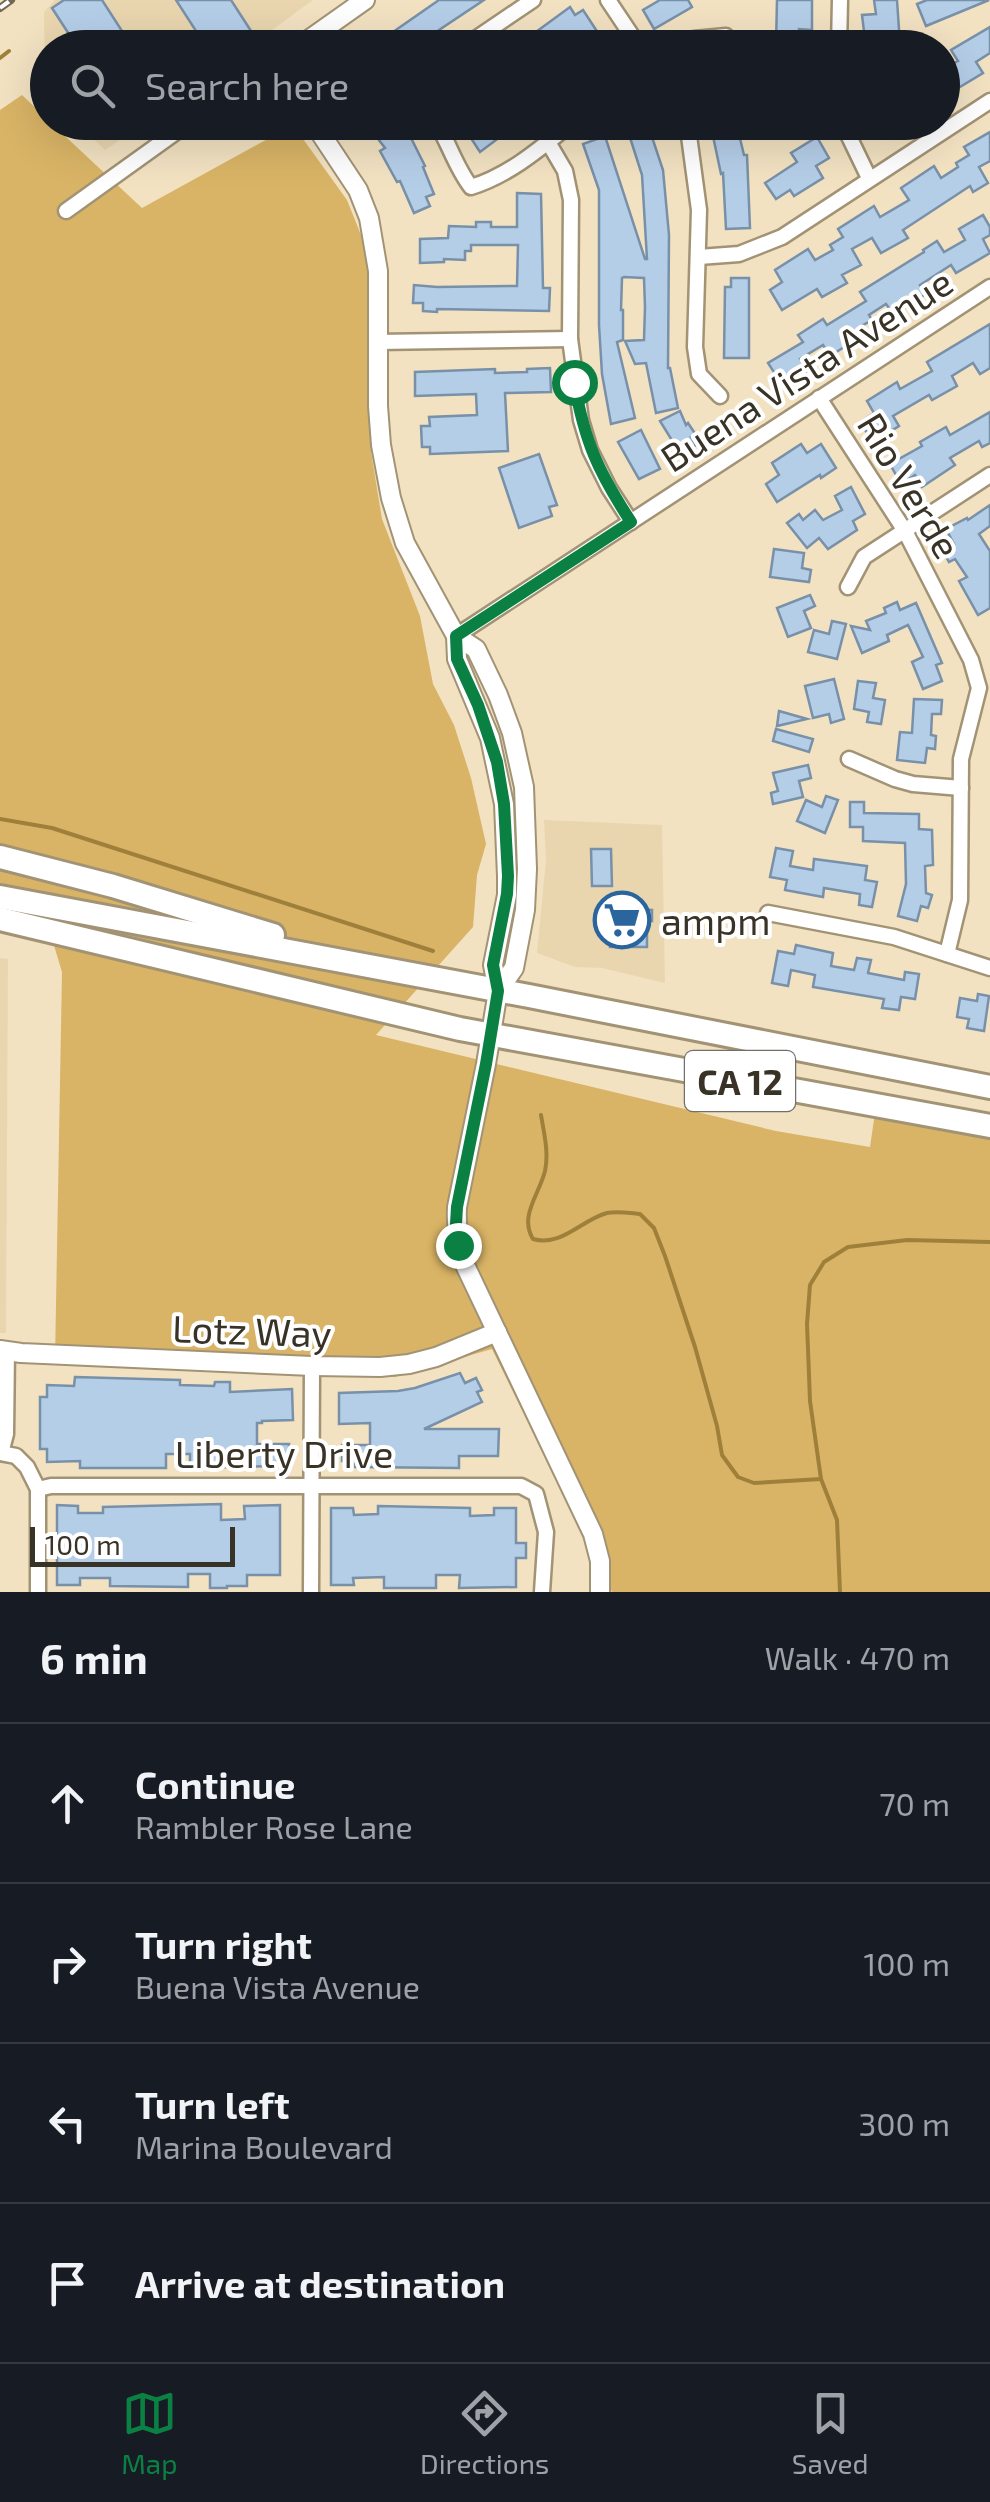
<!DOCTYPE html>
<meta charset="utf-8">
<style>
:root{--surface:#171b24;--page:#242831;--text:#f1f3f6;--muted:#9ea1a6;--line:#363941;--accent:#0b8043}
body{margin:0;font-family:"Exo 2",sans-serif;background:var(--page);color:var(--text)}
.scale{position:absolute;left:30px;bottom:25px;width:205px;box-sizing:border-box;padding-left:10px;border:5px solid #393226;border-top:0;font-size:28px;line-height:35px;white-space:nowrap;color:#393226;-webkit-text-stroke:8px #fff;paint-order:stroke}
.stop{position:absolute;width:30px;height:30px;margin:-22px;border:8px solid #0b8043;border-radius:50%;background:#fff}
.stop.end{background:#0b8043;border-color:#fff;box-shadow:0 2px 10px #0008}
.list{margin:0;padding:0;list-style:none}
h2{display:flex;justify-content:space-between;align-items:center;height:130px;margin:0;padding:0 40px;font-size:42px}
h2 small{font-size:32px;font-weight:400;color:var(--muted)}
.list li{display:grid;grid-template-columns:65px 1fr auto;gap:30px;align-items:center;box-sizing:border-box;height:160px;padding:0 40px;border-top:2px solid var(--line)}
.list b{display:block;font-size:38px;white-space:nowrap}
.list p{margin:0;font-size:32px;white-space:nowrap;color:var(--muted)}
.list em{font-size:32px;font-style:normal;color:var(--muted)}
.icon{flex:none;width:55px;height:55px;fill:none;stroke:currentColor;stroke-width:2;stroke-linecap:round;stroke-linejoin:round}
.map{position:relative;flex:none;width:990px;height:1592px;overflow:hidden}
.search{position:absolute;background:var(--surface);box-shadow:0 10px 40px #0002;left:30px;right:30px;top:30px;height:110px;display:flex;align-items:center;gap:25px;box-sizing:border-box;padding:0 35px;border-radius:55px;color:var(--muted);font-size:38px}
.sheet{height:770px;background:var(--surface)}
nav{display:flex;justify-content:space-around;align-items:center;box-sizing:border-box;height:140px;border-top:2px solid var(--line);background:var(--surface);font-size:28px;color:var(--muted)}
nav a{display:grid;justify-items:center;gap:5px}
nav .on{color:var(--accent)}
.map>svg:first-child{display:block}
</style>
<div class="map">
<svg width="990" height="1592" viewBox="0 0 990 1592">
<rect width="100%" height="100%" fill="#f2e2c2"/>
<g fill="#e9d6af">
<polygon points="55,0 313,0 249,47 48,48 47,94 45,91 44,12"/>
<polygon points="77,123 145,123 105,150"/>
<polygon points="544,820 662,825 665,983 602,968 575,967 537,953 546,860"/>
<polygon points="0,958 8,959 6,1333 0,1333"/>
</g>
<polygon fill="#d9b466" points="22,95 47,119 48,122 51,123 142,208 293,125 347,200 371,260 369,361 371,452 382,519 420,616 433,684 454,725 471,778 486,844 477,875 473,927 376,1035 776,1131 870,1147 876,1106 990,1126 990,1592 612,1592 492,1349 395,1377 55,1360 62,972 40,899 0,900 0,110"/>
<g fill="none" stroke-linecap="round" stroke-linejoin="round">
<g stroke="#9f803a" stroke-width="4">
<polyline points="0,58 9,51"/>
<polyline points="0,819 52,828 433,951"/>
<path d="M541,1115c3,18 8,38 4,56 -6,24 -26,45 -12,68 29,8 48,-19 74,-26 10,-2 22,0 33,1l14,14 11,28 30,91 22,79 5,29 16,22 16,6 67,-4"/>
<polyline points="840,1592 837,1520 821,1479 810,1401 807,1324 810,1285 824,1262 848,1247 907,1240 990,1242"/>
</g>
</g>
<g fill="#b5cee8" stroke="#7890a8" stroke-width="2.5">
<polygon points="64,0 102,0 133,48 78,48 52,8"/>
<polygon points="176,0 231,0 251,31 226,48 207,48"/>
<polygon points="439,0 484,0 412,48 370,48"/>
<polygon points="660,0 688,0 692,7 654,29 643,10"/>
<polygon points="777,0 812,0 812,30 799,29 799,45 776,45"/>
<polygon points="874,0 897,0 900,44 894,45 895,48 866,48 862,15 876,14"/>
<polygon points="927,0 989,0 926,26 917,4"/>
<polygon points="570,7 575,15 583,10 608,48 514,48"/>
<polygon points="990,27 990,53 976,62 983,73 950,93 948,88 942,90 942,69 958,61 951,50"/>
<polygon points="365,122 397,122 406,136 409,134 425,166 423,167 434,194 426,197 430,206 414,213 400,181 397,182 380,151 385,148"/>
<polygon points="482,122 520,122 480,152 467,132"/>
<polygon points="625,122 647,122 663,170 669,235 668,368 670,368 678,408 656,413 646,363 635,364 625,341 644,340 645,307 644,278 624,277 622,278 621,310 623,310 623,340 617,342 635,418 611,424 602,374 599,325 599,190 583,144 605,136 645,259 647,259 642,175"/>
<polygon points="710,122 736,122 744,155 747,155 750,228 726,229 723,173 721,174"/>
<polygon points="990,132 990,161 979,167 988,183 973,192 970,186 903,230 908,238 881,253 872,238 852,249 861,265 842,275 847,283 822,297 817,289 782,310 770,290 782,282 775,270 808,249 815,260 833,250 830,245 843,237 838,229 874,206 880,217 909,200 901,188 934,166 941,178 958,167 956,163 969,155 964,147"/>
<polygon points="817,137 829,158 816,166 823,178 794,196 790,190 776,199 765,183 797,162 791,153"/>
<polygon points="517,193 541,194 543,288 550,288 549,311 437,309 437,312 423,311 423,303 413,303 414,285 437,287 517,286 518,245 471,245 471,251 465,251 465,260 444,259 444,262 420,263 420,239 448,238 449,226 476,227 476,222 491,222 491,227 517,227"/>
<polygon points="983,215 990,227 990,235 983,239 990,253 956,273 951,265 920,285 926,294 894,315 886,304 869,315 872,320 858,328 863,335 830,356 823,345 800,359 808,371 797,378 793,372 779,380 768,363 803,342 798,335 823,319 827,325 866,301 860,292 924,252 923,250 937,241 944,252 965,240 959,229"/>
<polygon points="731,278 749,278 749,358 724,358 725,287 731,287"/>
<polygon points="990,324 990,368 980,374 973,363 952,376 957,386 932,400 929,395 893,416 899,426 873,442 860,422 874,413 867,401 897,382 900,389 932,371 927,362"/>
<polygon points="550,368 551,392 505,393 508,451 430,454 430,447 422,447 421,426 430,426 429,417 477,415 476,394 415,396 415,372 495,369 495,373 527,372 527,369"/>
<polygon points="680,411 686,425 688,423 696,435 691,437 696,445 681,455 660,421"/>
<polygon points="990,412 990,443 982,447 979,441 950,458 955,465 922,487 915,475 901,484 890,464 922,446 920,442 946,427 950,435"/>
<polygon points="641,430 660,469 639,479 618,442"/>
<polygon points="801,444 807,453 821,444 836,468 821,478 820,475 777,502 766,484 779,475 772,463"/>
<polygon points="539,454 557,505 549,507 552,516 519,528 499,468"/>
<polygon points="851,487 865,514 853,521 857,530 828,549 819,538 807,548 787,523 799,514 803,520 815,510 823,520 842,510 835,496"/>
<polygon points="990,505 990,526 979,534 990,551 990,608 978,615 959,581 967,577 955,559 949,562 943,551 954,544 946,529 967,518 968,520"/>
<polygon points="774,549 804,553 802,568 811,570 809,582 770,577"/>
<polygon points="810,595 815,606 804,611 811,628 788,637 777,608"/>
<polygon points="897,602 900,610 916,603 942,663 936,665 942,681 923,689 912,662 923,657 908,625 887,635 889,641 862,653 851,626 870,630 866,621 886,613 884,608"/>
<polygon points="832,621 846,624 837,659 808,652 814,630 829,634"/>
<polygon points="834,679 844,719 831,723 829,714 813,718 805,686"/>
<polygon points="858,681 876,683 873,698 885,700 881,724 867,722 869,712 854,709"/>
<polygon points="914,699 942,700 941,714 932,714 931,735 936,736 935,749 927,748 925,763 897,760 900,732 912,733"/>
<polygon points="779,711 807,719 777,726"/>
<polygon points="776,729 813,739 809,752 773,741"/>
<polygon points="808,765 811,778 799,781 803,797 773,804 771,793 778,791 773,773"/>
<polygon points="826,796 838,800 825,833 797,821 806,800 822,807"/>
<polygon points="850,802 864,802 864,813 919,814 919,829 932,830 933,865 925,866 926,893 932,895 928,908 921,906 917,921 898,916 906,884 905,843 863,841 863,827 850,827"/>
<polygon points="776,848 793,851 790,866 813,870 814,859 867,866 865,880 877,882 872,907 859,905 860,894 824,888 823,897 785,890 787,880 770,877"/>
<polygon points="591,849 611,849 612,886 592,886"/>
<polygon points="611,909 652,910 652,921 647,921 647,947 610,947"/>
<polygon points="796,945 833,953 831,966 854,970 857,958 871,960 868,973 904,980 905,972 919,974 915,999 901,997 899,1010 882,1008 884,999 813,987 815,975 791,970 788,986 772,983 778,951 794,954"/>
<polygon points="978,994 989,996 984,1031 967,1028 969,1019 957,1017 960,998 977,1001"/>
<polygon points="460,1373 465,1383 476,1378 482,1390 477,1392 482,1402 424,1429 499,1429 498,1456 459,1456 459,1468 354,1467 354,1461 342,1461 342,1445 370,1445 370,1423 339,1424 339,1393 398,1391 415,1388"/>
<polygon points="75,1377 180,1380 180,1385 214,1386 215,1382 230,1382 230,1392 292,1389 293,1420 262,1421 262,1423 257,1423 257,1444 289,1444 289,1461 277,1461 277,1466 190,1468 190,1454 166,1454 166,1468 80,1468 80,1461 47,1462 47,1449 40,1449 40,1397 47,1397 47,1385 74,1386"/>
<polygon points="221,1504 221,1520 245,1519 244,1506 280,1505 280,1575 247,1575 247,1586 227,1586 227,1588 210,1588 210,1574 188,1574 188,1587 110,1586 110,1578 80,1578 80,1585 57,1585 57,1505 78,1506 78,1513 103,1513 103,1507"/>
<polygon points="378,1506 470,1508 470,1516 494,1515 494,1508 516,1508 516,1543 526,1543 526,1558 516,1558 516,1587 459,1588 460,1575 436,1575 436,1588 384,1588 384,1577 353,1578 354,1585 331,1585 331,1508 353,1508 354,1515 378,1514"/>
</g>
<g fill="none" stroke-linecap="round" stroke-linejoin="round">
<g stroke="#a29375" stroke-width="19">
<g id="minor">
<polyline points="608,0 640,48"/>
<polyline points="462,48 533,0"/>
<polyline points="680,48 694,39 726,36"/>
<polyline points="839,48 840,0"/>
<path d="M436,122c13,21 20,46 35,65 39,-12 71,-40 102,-65"/>
<polyline points="684,122 689,136 699,210 695,347 699,374 720,396"/>
<polyline points="842,122 869,178"/>
<polyline points="548,142 565,171 571,200 570,339 581,420 590,450 609,488 631,522"/>
<polyline points="66,211 190,122"/>
<polyline points="699,257 739,254 782,237 990,101"/>
<polyline points="377,342 570,339"/>
<polyline points="819,398 905,531 971,660 979,688 961,759 960,900 947,954"/>
<polyline points="848,587 864,557 990,475"/>
<polyline points="456,636 990,287"/>
<polyline points="849,759 895,779 913,784 961,788"/>
<polyline points="768,913 894,937 990,968"/>
<polyline points="0,1453 16,1456 27,1467 38,1489 38,1592"/>
<polyline points="1,1453 6,1434 7,1350"/>
<polyline points="38,1489 51,1486 521,1486 536,1494 546,1532 542,1592"/>
<polyline points="311,1592 312,1366"/>
</g>
</g>
<g stroke="#a29375" stroke-width="22">
<g id="tertiary">
<polyline points="297,48 365,0"/>
<path d="M313,122l45,68 11,28 9,53v135l3,39 10,53 14,45 51,93 1,23 33,79 14,66 3,72v19l-14,70 5,26 -12,73 -29,143c-1,20 1,37 7,56l129,271 7,27v31"/>
<polyline points="456,636 476,649 498,695 512,733 524,787 527,869 525,910 514,968 498,991"/>
<polyline points="0,1350 21,1353 312,1366 380,1367 409,1364 436,1357 497,1332"/>
</g>
</g>
<g stroke="#a29375" stroke-width="28">
<g id="trunk">
<polyline points="0,857 113,886 273,935"/>
<polyline points="0,897 529,996 990,1087"/>
<polyline points="0,919 460,1029 990,1126"/>
</g>
</g>
<use href="#minor" stroke="#fff" stroke-width="14"/>
<use href="#tertiary" stroke="#fff" stroke-width="18"/>
<use href="#trunk" stroke="#fff" stroke-width="22"/>
<g stroke="#726856" stroke-width="8">
<polyline id="rail" points="0,8 11,0"/>
</g>
<use href="#rail" stroke="#fff" stroke-width="4" stroke-dasharray="11" stroke-linecap="butt"/>
</g>
<g fill="none" stroke-linecap="round" stroke-linejoin="round">
<path stroke="#0b8043" stroke-width="12" d="M458,1245l-2,-21 1,-17 29,-143 12,-73 -5,-26 14,-71 1,-18 -4,-72 -7,-42 -19,-57 -21,-46 -1,-23 175,-114c-33,-51 -46,-79 -57,-140"/>
</g>
<defs>
<g id="supermarket-ring" transform="scale(2.875)"><circle r="9.5" fill="#fff" stroke="#2a659d" stroke-width="1.5"/><path d="M-6-5.5h2.5l.6 2H6L4.5 2H-2.5L-4.4-4H-6ZM-1.5 3.2a1.3 1.3 0 1 0 .1 0ZM3 3.2a1.3 1.3 0 1 0 .1 0Z" fill="#2a659d"/></g>
</defs>
<g fill-rule="evenodd">
<use href="#supermarket-ring" x="622" y="920"/>
</g>
<g text-anchor="middle" dominant-baseline="central" stroke-width="8" stroke-linejoin="round" paint-order="stroke">
<rect fill="#fff" stroke="#747067" stroke-width="2.5" x="685" y="1051" width="110" height="60" rx="8"/>
<g font-size="35" font-weight="bold" fill="#393226">
<text x="740" y="1081">CA 12</text>
</g>
<g font-size="38" fill="#393226" stroke="#fff">
<text transform="translate(806 369) rotate(-33)">Buena Vista Avenue</text>
<text transform="translate(910 485) rotate(59)">Rio Verde</text>
<text transform="translate(252 1330) rotate(2)">Lotz Way</text>
<text x="284" y="1453">Liberty Drive</text>
</g>
<g font-size="38" fill="#393226" stroke="#fff" text-anchor="start">
<text x="661" y="920">ampm</text>
</g>
</g>
</svg>
<div class="scale">100 m</div>
<div class="stop" style="left:574px;top:382px"></div>
<div class="stop end" style="left:458px;top:1245px"></div>
<div class="search"><svg class="icon" aria-label="search" viewBox="0 0 24 24"><circle cx="10" cy="10" r="6"/><path d="M15 15l6 6"/></svg>Search here</div>
</div>
<section class="sheet">
<h2>6 min<small>Walk · 470 m</small></h2>
<ul class="list">
<li><svg class="icon" aria-label="ahead" viewBox="0 0 24 24"><path d="M12 20V5M6 11l6-6 6 6"/></svg><div><b>Continue</b><p>Rambler Rose Lane</p></div><em>70 m</em></li>
<li><svg class="icon" aria-label="right" viewBox="0 0 24 24"><path d="M7 20v-9h11M14 6l5 5-5 5"/></svg><div><b>Turn right</b><p>Buena Vista Avenue</p></div><em>100 m</em></li>
<li><svg class="icon" aria-label="left" viewBox="0 0 24 24"><path d="M17 20v-9H6M10 6l-5 5 5 5"/></svg><div><b>Turn left</b><p>Marina Boulevard</p></div><em>300 m</em></li>
<li><svg class="icon" aria-label="arrive" viewBox="0 0 24 24"><path d="M6 21V4h12l-3 4 3 4H6"/></svg><div><b>Arrive at destination</b></div></li>
</ul>
</section>
<nav>
<a class="on"><svg class="icon" aria-label="map" viewBox="0 0 24 24"><path d="M3 6l6-2 6 2 6-2v14l-6 2-6-2-6 2zM9 4v14M15 6v14"/></svg>Map</a>
<a><svg class="icon" aria-label="directions" viewBox="0 0 24 24"><path d="M12 3l9 9-9 9-9-9zM9 14v-3h6M13 9l2 2-2 2"/></svg>Directions</a>
<a><svg class="icon" aria-label="saved" viewBox="0 0 24 24"><path d="M7 4h10v16l-5-4-5 4z"/></svg>Saved</a>
</nav>
